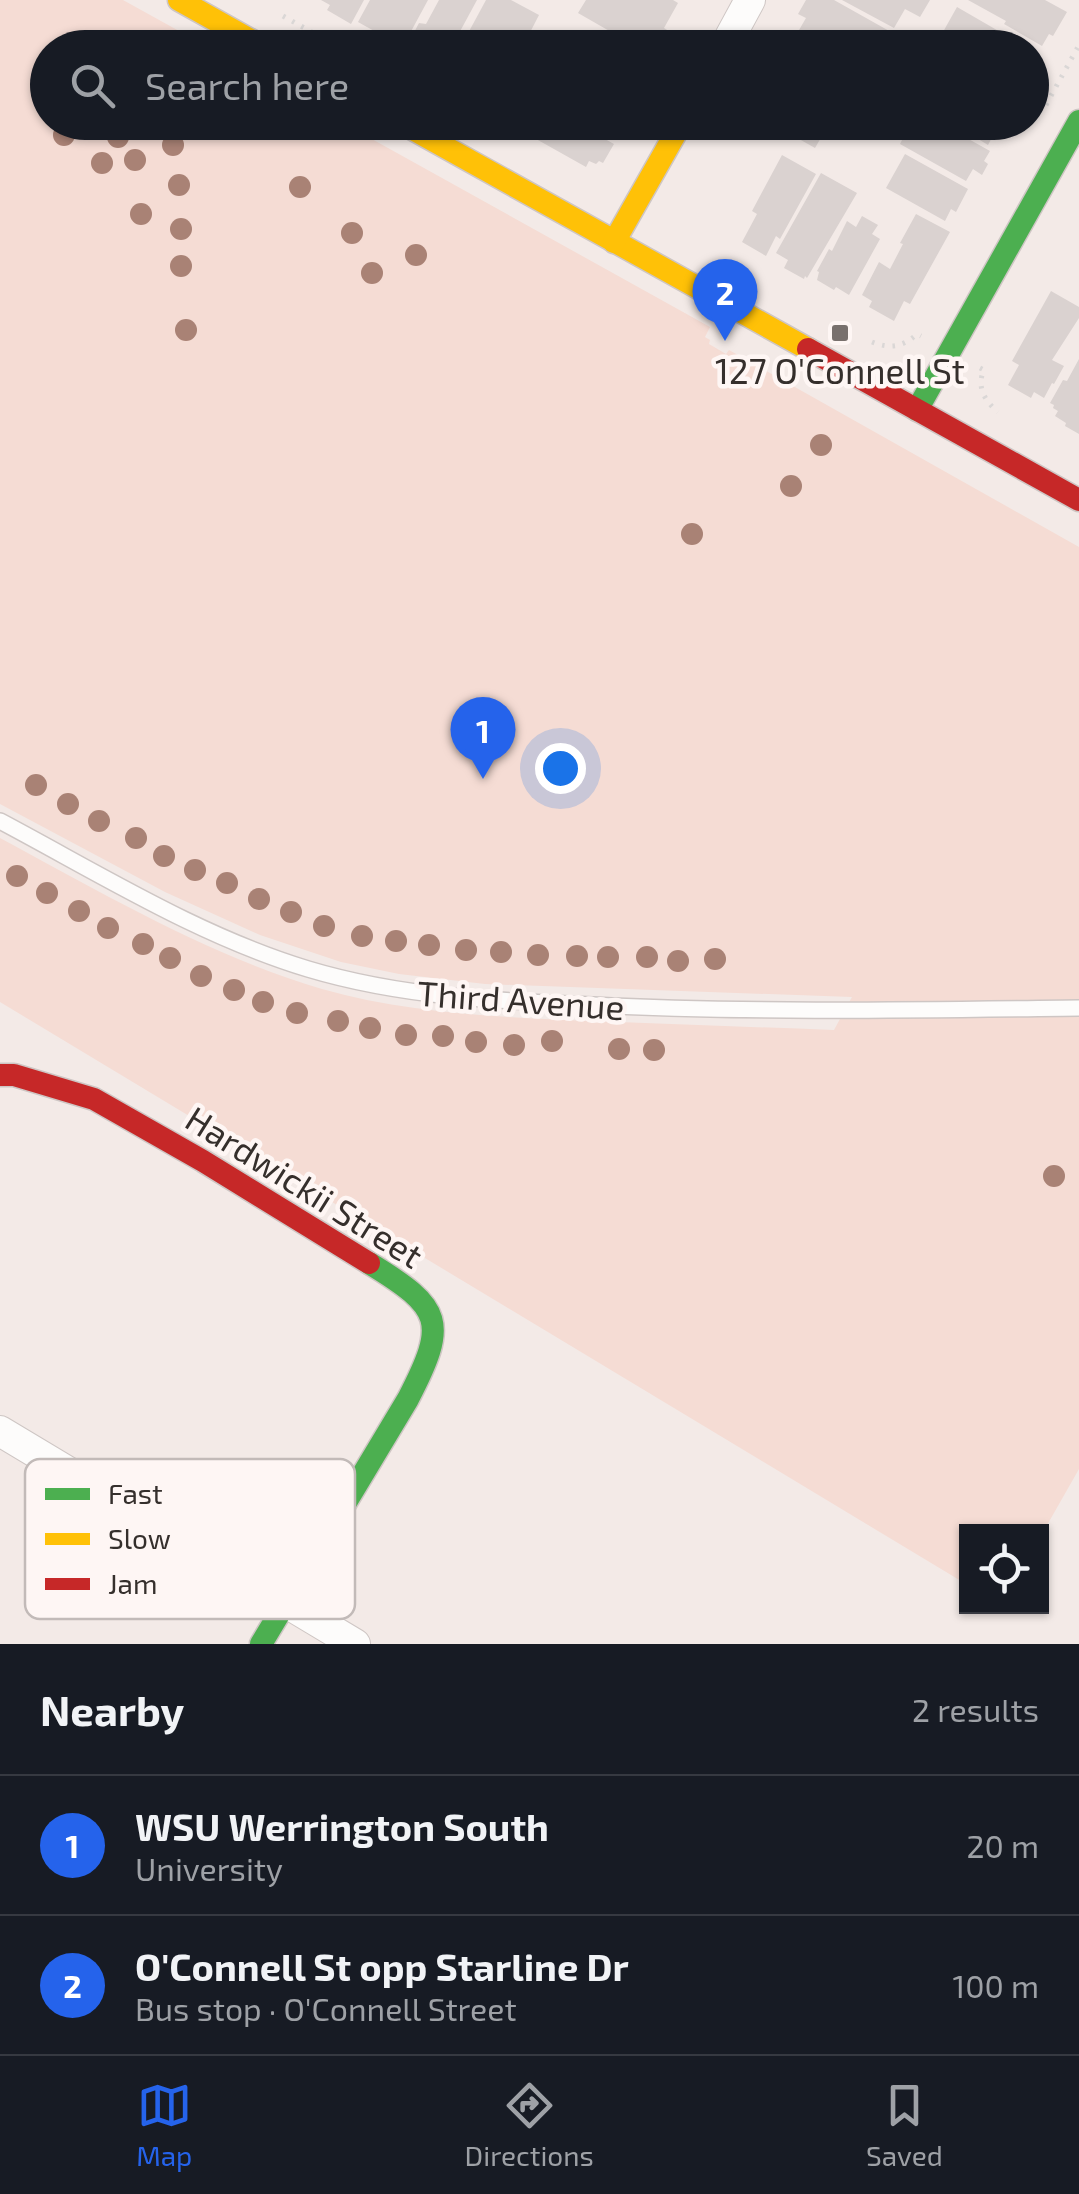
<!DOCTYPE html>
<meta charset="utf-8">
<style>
:root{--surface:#171b24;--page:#242831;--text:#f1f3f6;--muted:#9ea1a6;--line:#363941;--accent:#2563eb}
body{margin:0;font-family:"Exo 2",sans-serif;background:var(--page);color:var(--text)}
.controls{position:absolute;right:30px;bottom:30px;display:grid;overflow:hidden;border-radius:0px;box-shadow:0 2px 8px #0004}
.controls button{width:90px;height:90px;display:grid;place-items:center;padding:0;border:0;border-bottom:2px solid var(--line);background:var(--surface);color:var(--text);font:50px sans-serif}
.you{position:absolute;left:560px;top:768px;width:35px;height:35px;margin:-25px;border:8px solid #fff;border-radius:50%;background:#1a73e8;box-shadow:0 0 0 15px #1a73e833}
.badge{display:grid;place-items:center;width:65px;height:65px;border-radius:50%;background:var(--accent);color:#fff;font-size:32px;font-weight:700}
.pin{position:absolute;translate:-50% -82px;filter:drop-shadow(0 2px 5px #0008)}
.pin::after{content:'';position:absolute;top:52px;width:35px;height:30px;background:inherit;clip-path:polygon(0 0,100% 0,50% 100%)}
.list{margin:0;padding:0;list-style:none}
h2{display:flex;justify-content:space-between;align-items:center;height:130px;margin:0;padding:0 40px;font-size:42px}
h2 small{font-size:32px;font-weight:400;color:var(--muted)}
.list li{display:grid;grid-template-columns:65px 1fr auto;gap:30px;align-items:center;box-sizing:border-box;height:140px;padding:0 40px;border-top:2px solid var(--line)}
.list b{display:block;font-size:38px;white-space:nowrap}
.list p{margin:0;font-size:32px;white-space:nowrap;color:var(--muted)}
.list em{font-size:32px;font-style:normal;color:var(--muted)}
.icon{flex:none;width:55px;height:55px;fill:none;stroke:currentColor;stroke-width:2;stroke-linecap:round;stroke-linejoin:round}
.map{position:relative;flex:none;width:1079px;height:1644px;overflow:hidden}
.search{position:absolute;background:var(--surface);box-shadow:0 2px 8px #0004;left:30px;right:30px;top:30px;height:110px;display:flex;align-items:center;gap:25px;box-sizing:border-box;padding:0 35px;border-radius:55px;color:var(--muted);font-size:38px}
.sheet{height:410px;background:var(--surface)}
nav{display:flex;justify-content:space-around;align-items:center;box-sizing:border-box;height:140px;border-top:2px solid var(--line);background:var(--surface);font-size:28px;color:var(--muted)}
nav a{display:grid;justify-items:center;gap:5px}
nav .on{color:var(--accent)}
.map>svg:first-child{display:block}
</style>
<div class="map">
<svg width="1079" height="1644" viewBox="0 0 1079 1644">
<rect width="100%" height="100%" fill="#f3eae7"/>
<path fill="#f5dcd4" d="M0,0h123l85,47 -160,1v74l295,1 367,204 -5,10 5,3 -1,4 17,10 3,-4 350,197v922l-37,65v-2h-76v52l-966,-582v-164c102,55 210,118 322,151 87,25 180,28 270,32 81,3 161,6 242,9l18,-33 -367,-13 -86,-10 -58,-12 -81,-27 -95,-43 -165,-88z"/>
<g fill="#dad2d0">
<polygon points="321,0 364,0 351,24 327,10 330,5"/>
<polygon points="370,0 428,0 402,48 386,48 372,40 376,32 358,22"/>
<polygon points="439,0 477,0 451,48 407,46 419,23 426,24"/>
<polygon points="486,0 511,0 539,15 522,48 460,48"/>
<polygon points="586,0 673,0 678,3 664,28 675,35 668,48 639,48 578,13"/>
<polygon points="806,0 834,0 891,32 883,48 813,48 795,37 806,18 798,14"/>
<polygon points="842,0 930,0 920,17 905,9 894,28"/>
<polygon points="968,0 1045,0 1067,12 1053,36 1049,34 1042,46 1004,24 1006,21"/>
<polygon points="957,7 1028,48 934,48"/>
<polygon points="506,122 614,122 605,139 614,144 603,163 599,161 596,164 589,161 586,167"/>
<polygon points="769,122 830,122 815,148"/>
<polygon points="911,122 938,122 990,151 984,161 988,164 982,175 973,169 966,181 900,144"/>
<polygon points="950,122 1009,122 1005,130 998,126 988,145"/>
<polygon points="905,154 968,189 956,212 951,209 945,221 886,188"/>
<polygon points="782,155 816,174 780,239 776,236 766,256 742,242 757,214 752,211"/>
<polygon points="821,173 857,193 807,278 805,276 804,279 784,268 788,260 776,253"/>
<polygon points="916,214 950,232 910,304 904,301 894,321 869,307 872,301 862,295 879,262 890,269 903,244 900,243"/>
<polygon points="862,216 878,225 872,234 880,239 849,295 836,287 834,290 817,280 819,272 817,271 829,249 832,251 847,221 856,227"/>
<polygon points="1051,291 1079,307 1079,318 1052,360 1064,366 1054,384 1052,383 1044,398 1034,392 1031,398 1008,385 1019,365 1012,361"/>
<polygon points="1079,359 1079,434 1065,426 1066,423 1055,416 1058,411 1053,408 1054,405 1050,403 1063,380 1067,381"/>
</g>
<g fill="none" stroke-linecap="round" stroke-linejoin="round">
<g stroke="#cec6c4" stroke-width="18">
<path id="lane" d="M0,821c100,53 199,115 308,148 93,28 189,32 285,36 162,8 324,5 486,3"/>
</g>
<g stroke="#cec6c4" stroke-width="32">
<g id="street">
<polyline points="724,48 750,0"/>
<polyline points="0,1431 355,1644"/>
</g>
</g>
<g stroke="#cec6c4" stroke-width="25">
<g id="fast">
<polyline points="917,410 1079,121"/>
<path d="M261,1644l147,-245c40,-77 35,-91 -39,-136"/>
</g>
</g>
<g stroke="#cec6c4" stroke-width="25">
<g id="slow">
<polyline points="179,0 265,48"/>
<polyline points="400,122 808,349"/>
<polyline points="614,242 682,122"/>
</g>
</g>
<g stroke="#cec6c4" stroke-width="25">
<g id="jam">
<polyline points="808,349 1079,500"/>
<polyline points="0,1075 14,1075 94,1099 203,1161 369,1263"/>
</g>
</g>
<g stroke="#dad7d6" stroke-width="5" stroke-dasharray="2.5 8" stroke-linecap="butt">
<polyline points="283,16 340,48"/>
<polyline points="1046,105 1079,45"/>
<path d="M872,342c18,7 31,5 45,-8l4,2"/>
<path d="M980,368l4,2c-8,17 1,31 14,42"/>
</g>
<use href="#lane" stroke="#fdfcfb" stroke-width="15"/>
<use href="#street" stroke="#fdfcfb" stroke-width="30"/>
<use href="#fast" stroke="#4caf50" stroke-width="22"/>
<use href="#slow" stroke="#ffc107" stroke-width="22"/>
<use href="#jam" stroke="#c62828" stroke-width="22"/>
</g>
<g fill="#a98275">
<circle cx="64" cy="135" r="11"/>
<circle cx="118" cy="137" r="11"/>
<circle cx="173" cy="145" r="11"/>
<circle cx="135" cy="160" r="11"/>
<circle cx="102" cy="163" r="11"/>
<circle cx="179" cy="185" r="11"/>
<circle cx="300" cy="187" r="11"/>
<circle cx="141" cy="214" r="11"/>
<circle cx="181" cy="229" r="11"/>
<circle cx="352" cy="233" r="11"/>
<circle cx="416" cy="255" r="11"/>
<circle cx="181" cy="266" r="11"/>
<circle cx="372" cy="273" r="11"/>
<circle cx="186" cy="330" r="11"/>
<circle cx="821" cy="445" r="11"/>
<circle cx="791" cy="486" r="11"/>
<circle cx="692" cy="534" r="11"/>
<circle cx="36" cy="785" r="11"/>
<circle cx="68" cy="804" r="11"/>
<circle cx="99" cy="821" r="11"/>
<circle cx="136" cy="838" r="11"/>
<circle cx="164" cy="856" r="11"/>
<circle cx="195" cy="870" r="11"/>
<circle cx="17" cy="876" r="11"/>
<circle cx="227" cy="883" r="11"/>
<circle cx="47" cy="893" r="11"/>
<circle cx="259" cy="899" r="11"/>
<circle cx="79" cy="911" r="11"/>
<circle cx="291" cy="912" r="11"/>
<circle cx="324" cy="926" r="11"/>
<circle cx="108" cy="928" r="11"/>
<circle cx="362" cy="936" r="11"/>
<circle cx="396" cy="941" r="11"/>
<circle cx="143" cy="944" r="11"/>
<circle cx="429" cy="945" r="11"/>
<circle cx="466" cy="950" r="11"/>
<circle cx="501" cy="952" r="11"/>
<circle cx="538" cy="955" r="11"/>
<circle cx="577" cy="956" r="11"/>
<circle cx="608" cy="957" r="11"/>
<circle cx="647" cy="957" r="11"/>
<circle cx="170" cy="958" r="11"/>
<circle cx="715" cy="959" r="11"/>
<circle cx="678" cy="961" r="11"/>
<circle cx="201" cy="976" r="11"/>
<circle cx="234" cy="990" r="11"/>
<circle cx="263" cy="1002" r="11"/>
<circle cx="297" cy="1013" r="11"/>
<circle cx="338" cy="1021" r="11"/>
<circle cx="370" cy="1028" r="11"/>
<circle cx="406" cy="1035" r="11"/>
<circle cx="443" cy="1036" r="11"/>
<circle cx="552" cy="1041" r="11"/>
<circle cx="476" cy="1042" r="11"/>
<circle cx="514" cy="1045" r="11"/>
<circle cx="619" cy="1049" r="11"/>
<circle cx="654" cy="1050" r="11"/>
<circle cx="1054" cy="1176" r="11"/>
</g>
<rect fill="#78706d" stroke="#fef6f4" stroke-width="4" x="830" y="323" width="20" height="20" rx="5"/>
<g text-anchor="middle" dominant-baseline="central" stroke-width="9" stroke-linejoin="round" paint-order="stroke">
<g font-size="35" fill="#352f2c" stroke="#fef6f4">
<text x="840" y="370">127 O'Connell St</text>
</g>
<g font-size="35" fill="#352f2c" stroke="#fef6f4">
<text transform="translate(521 999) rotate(4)">Third Avenue</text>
<text transform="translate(305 1186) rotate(32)">Hardwickii Street</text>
</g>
</g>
<rect x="25" y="1459" width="330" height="160" rx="15" fill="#fef6f4" stroke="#c2bab8" stroke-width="2.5"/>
<rect x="45" y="1488" width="45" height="12" fill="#4caf50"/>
<rect x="45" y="1533" width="45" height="12" fill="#ffc107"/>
<rect x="45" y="1578" width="45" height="12" fill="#c62828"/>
<g font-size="28" fill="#352f2c">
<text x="108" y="1504">Fast</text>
<text x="108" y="1549">Slow</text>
<text x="108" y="1594">Jam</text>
</g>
</svg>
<div class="controls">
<button><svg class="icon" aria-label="locate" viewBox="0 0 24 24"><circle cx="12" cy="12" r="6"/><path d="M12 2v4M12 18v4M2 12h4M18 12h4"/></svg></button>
</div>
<div class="you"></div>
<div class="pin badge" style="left:483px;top:779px">1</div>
<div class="pin badge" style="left:725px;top:341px">2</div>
<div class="search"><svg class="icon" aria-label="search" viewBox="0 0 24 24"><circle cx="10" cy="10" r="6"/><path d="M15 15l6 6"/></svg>Search here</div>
</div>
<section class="sheet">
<h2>Nearby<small>2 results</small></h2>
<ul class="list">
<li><span class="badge">1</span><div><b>WSU Werrington South</b><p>University</p></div><em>20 m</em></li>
<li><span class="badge">2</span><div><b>O'Connell St opp Starline Dr</b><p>Bus stop · O'Connell Street</p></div><em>100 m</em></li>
</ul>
</section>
<nav>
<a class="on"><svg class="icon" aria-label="map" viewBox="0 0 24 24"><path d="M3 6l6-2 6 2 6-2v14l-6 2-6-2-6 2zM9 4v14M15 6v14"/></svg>Map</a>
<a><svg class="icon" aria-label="directions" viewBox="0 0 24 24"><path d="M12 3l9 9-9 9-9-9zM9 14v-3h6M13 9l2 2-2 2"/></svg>Directions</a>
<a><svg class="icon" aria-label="saved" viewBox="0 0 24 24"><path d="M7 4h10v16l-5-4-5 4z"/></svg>Saved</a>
</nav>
